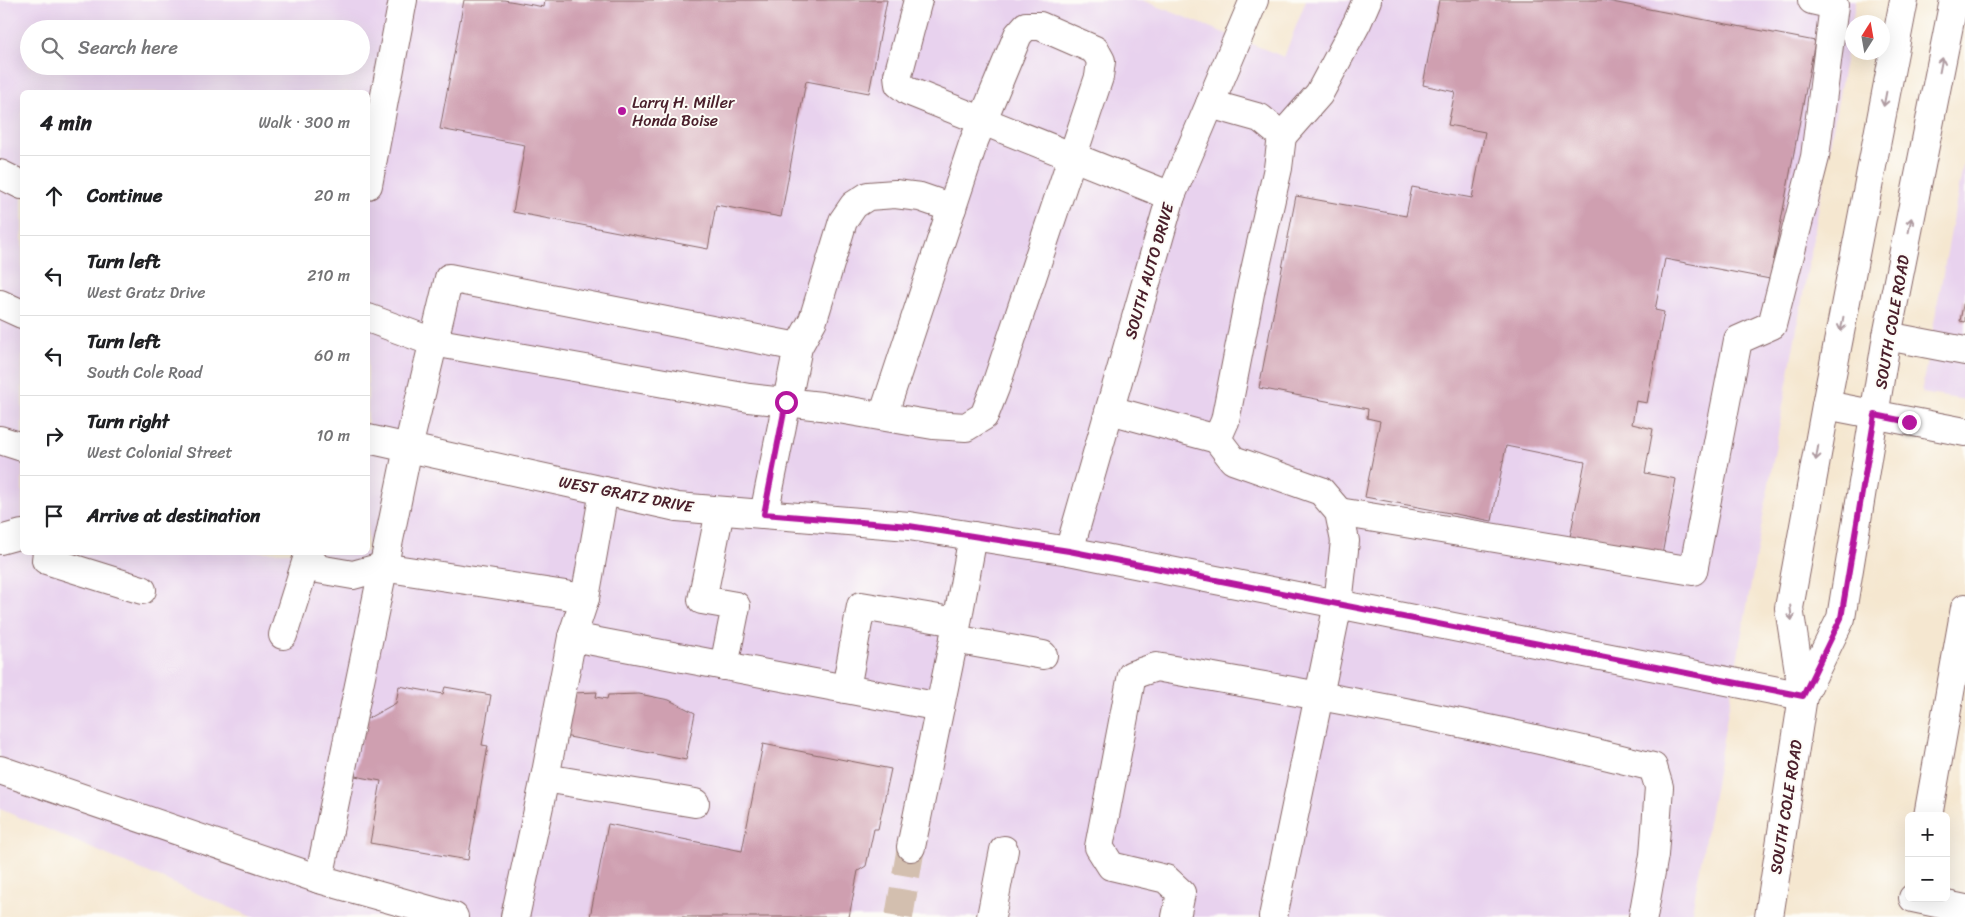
<!DOCTYPE html>
<meta charset="utf-8">
<style>
:root{--surface:#fff;--page:#f6f6f6;--text:#202124;--muted:#757577;--line:#e0e0e0}
body{margin:0;font-family:Sriracha,sans-serif;background:var(--page);color:var(--text)}
.controls{position:absolute;right:15px;bottom:15px;display:grid;overflow:hidden;border-radius:8px;box-shadow:0 5px 20px #0002}
.controls button{width:45px;height:45px;display:grid;place-items:center;padding:0;border:0;border-bottom:1px solid var(--line);background:var(--surface);color:var(--text);font:25px sans-serif}
.compass{position:absolute;left:1845px;top:15px;width:45px;height:45px;border-radius:50%;background:var(--surface);box-shadow:0 5px 20px #0002;rotate:11deg}
.stop{position:absolute;width:15px;height:15px;margin:-11px;border:4px solid #b5179e;border-radius:50%;background:#fff}
.stop.end{background:#b5179e;border-color:#fff;box-shadow:0 1px 5px #0008}
.list{margin:0;padding:0;list-style:none}
h2{display:flex;justify-content:space-between;align-items:center;height:65px;margin:0;padding:0 20px;font-size:21px}
h2 small{font-size:16px;font-weight:400;color:var(--muted)}
.list li{display:grid;grid-template-columns:32px 1fr auto;gap:15px;align-items:center;box-sizing:border-box;height:80px;padding:0 20px;border-top:1px solid var(--line)}
.list b{display:block;font-size:19px;white-space:nowrap}
.list p{margin:0;font-size:16px;white-space:nowrap;color:var(--muted)}
.list em{font-size:16px;font-style:normal;color:var(--muted)}
.icon{flex:none;width:28px;height:28px;fill:none;stroke:currentColor;stroke-width:2;stroke-linecap:round;stroke-linejoin:round}
.map{position:relative;flex:none;width:1965px;height:917px;overflow:hidden}
.search{position:absolute;background:var(--surface);box-shadow:0 5px 20px #0002;left:20px;top:20px;width:350px;height:55px;display:flex;align-items:center;gap:12px;box-sizing:border-box;padding:0 18px;border-radius:28px;color:var(--muted);font-size:19px}
.panel{position:absolute;background:var(--surface);box-shadow:0 5px 20px #0002;left:20px;top:90px;width:350px;height:465px;border-radius:8px}
.map>svg:first-child{display:block}
</style>
<div class="map">
<svg width="1965" height="917" viewBox="0 0 1965 917">
<rect width="100%" height="100%" fill="#fdfcf7"/>
<filter id="ink" filterUnits="userSpaceOnUse"><feTurbulence type="fractalNoise" baseFrequency=".02" numOctaves="2"/><feDisplacementMap in="SourceGraphic" scale="10" xChannelSelector="R" yChannelSelector="G"/><feConvolveMatrix kernelMatrix="1 2 1 2 8 2 1 2 1" color-interpolation-filters="sRGB"/></filter>
<filter id="wash" filterUnits="userSpaceOnUse"><feTurbulence type="fractalNoise" baseFrequency=".0096" numOctaves="4" result="noise"/><feDisplacementMap in="SourceGraphic" scale="20" xChannelSelector="R" yChannelSelector="G"/><feGaussianBlur stdDeviation="1.12" result="paint"/><feColorMatrix in="noise" values="0 0 0 0 0 0 0 0 0 0 0 0 0 0 0 0 0 1.4 0 .05"/><feComposite in="paint" operator="in"/></filter>
<g filter="url(#wash)">
<rect width="100%" height="100%" fill="#f5e7d0"/>
<g fill="#e8d2ee" fill-rule="evenodd">
<path d="M0,0h1142l142,57 22,-57h550l-165,917h-1439l-252,-108zM29,29h332v37h-332zM22,92h346v460h-346z"/>
<polygon points="1965,155 1965,400 1921,393"/>
</g>
<g id="blocks">
<g fill="#cf9fb0">
<polygon points="464,0 504,0 544,7 545,0 887,0 869,93 806,81 781,217 716,205 708,249 513,212 525,145 440,129"/>
<polygon points="1439,0 1602,0 1815,41 1770,279 1665,259 1655,310 1664,312 1647,403 1636,401 1632,424 1653,429 1645,473 1676,479 1662,555 1570,537 1585,462 1506,446 1492,521 1365,497 1380,421 1367,418 1368,409 1259,388 1296,196 1406,216 1412,187 1472,198 1485,132 1448,125 1455,92 1423,85"/>
<polygon points="1964,300 1965,300 1965,322 1960,321"/>
<polygon points="399,686 443,694 445,687 491,695 482,745 488,746 468,860 370,843 381,781 355,776 365,720 396,703"/>
<polygon points="597,692 596,697 607,699 608,695 639,694 669,700 695,713 686,760 564,736 572,693"/>
<polygon points="763,744 891,769 878,829 874,829 866,866 858,871 849,917 590,917 608,824 742,851"/>
</g>
</g>
</g>
<g filter="url(#ink)">
<use href="#blocks" fill-opacity="0" stroke="#866565" stroke-width="1"/>
<g fill="none" stroke-linecap="round" stroke-linejoin="round">
<polyline stroke="#d3bfaf" stroke-width="28" stroke-dasharray="28 14" stroke-linecap="butt" points="899,917 911,847"/>
<g stroke="#866565" stroke-width="30">
<g id="minor">
<polyline points="918,0 898,75 899,84 908,91 1171,196"/>
<polyline points="1282,136 1319,94 1357,23 1367,0"/>
<polyline points="0,174 22,185"/>
<polyline points="368,185 403,0"/>
<polyline points="0,304 22,314"/>
<polyline points="368,318 433,342 749,398 821,406 933,425 966,427 984,416 995,388 1099,77 1101,61 1095,50 1040,26 1026,26 1018,35 974,141 883,416"/>
<polyline points="1887,336 1965,351"/>
<polyline points="1826,405 1965,432"/>
<polyline points="1110,410 1217,439 1225,421 1251,288 1278,168 1282,136 1260,118 1210,104"/>
<polyline points="368,439 677,507 909,526 1069,551 1803,696"/>
<polyline points="1217,439 1233,460 1321,491 1339,512 1345,541 1338,604 1273,917"/>
<polyline points="0,440 22,447"/>
<polyline points="720,511 702,600 736,606 724,666"/>
<polyline points="1339,512 1693,571 1738,340 1772,325 1815,157 1834,5 1812,0"/>
<polyline points="764,514 798,347 813,320 843,221 854,205 868,196 895,194 920,197 952,208"/>
<polyline points="973,536 954,639 1043,655"/>
<polyline points="0,540 22,534"/>
<polyline points="1069,551 1171,196 1254,0"/>
<polyline points="47,552 46,560 142,590"/>
<polyline points="308,556 318,569 353,575 382,567 585,598"/>
<polyline points="283,635 308,556"/>
<polyline points="572,637 846,689"/>
<polyline points="940,707 846,689 861,606 957,622"/>
<polyline points="0,770 319,879"/>
<polyline points="545,778 695,803"/>
<polyline points="1928,816 1965,608"/>
<polyline points="911,847 954,639"/>
<polyline points="1913,898 1965,909"/>
<polyline points="454,917 319,879 408,448 449,278 798,347"/>
<polyline points="515,917 545,778 572,637 585,598 604,491"/>
<polyline points="991,917 1004,850"/>
<path d="M1176,917l5,-24 -15,-14 -55,-13 -12,-19 33,-172 24,-8c166,29 333,58 497,100l6,20 -5,68 -11,62"/>
</g>
</g>
<g stroke="#866565" stroke-width="30">
<g id="major">
<polyline points="1803,696 1841,618 1887,336 1954,0"/>
<polyline points="1769,917 1803,696 1789,608 1826,405 1904,0"/>
</g>
</g>
<use href="#minor" stroke="#fff" stroke-width="28"/>
<use href="#major" stroke="#fff" stroke-width="28"/>
</g>
<defs><path id="oneway-shaft" d="M-6 0H5M1.5-3L5.5 0L1.5 3" fill="none" stroke-width="1.6" stroke-linecap="round" stroke-linejoin="round" transform="scale(1.25)"/></defs>
<g stroke="#ae9aa0">
<use href="#oneway-shaft" transform="translate(1941 65) rotate(-79)"/>
<use href="#oneway-shaft" transform="translate(1885 99) rotate(101)"/>
<use href="#oneway-shaft" transform="translate(1910 225) rotate(-79)"/>
<use href="#oneway-shaft" transform="translate(1842 324) rotate(101)"/>
<use href="#oneway-shaft" transform="translate(1817 453) rotate(100)"/>
<use href="#oneway-shaft" transform="translate(1791 613) rotate(84)"/>
</g>
</g>
<g fill="none" stroke-linecap="round" stroke-linejoin="round" filter="url(#ink)">
<polyline stroke="#b5179e" stroke-width="6" points="786,402 764,514 909,526 1069,551 1803,696 1841,618 1875,415 1909,422"/>
</g>
<circle fill="#b5179e" stroke="#fdfcf7" stroke-width="2" cx="622" cy="111" r="5"/>
<g text-anchor="middle" dominant-baseline="central" stroke-width="4" stroke-linejoin="round" paint-order="stroke">
<g font-size="16" fill="#4a1f2b" stroke="#fdfcf7" text-anchor="start">
<text x="632" y="102">Larry H. Miller<tspan x="632" dy="18">Honda Boise</tspan></text>
</g>
<g font-size="16" fill="#4a1f2b" stroke="#fdfcf7">
<text transform="translate(1149 271) rotate(-74)">SOUTH AUTO DRIVE</text>
<text transform="translate(1892 322) rotate(-80)">SOUTH COLE ROAD</text>
<text transform="translate(626 494) rotate(11)">WEST GRATZ DRIVE</text>
<text transform="translate(1786 807) rotate(-81)">SOUTH COLE ROAD</text>
</g>
</g>
</svg>
<div class="controls">
<button>+</button>
<button>−</button>
</div>
<svg class="compass" viewBox="-18 -18 36 36"><path d="M0-13l5 13h-10z" fill="#e53935"/><path d="M0 13l5-13h-10z" fill="#757577"/></svg>
<div class="stop" style="left:786px;top:402px"></div>
<div class="stop end" style="left:1909px;top:422px"></div>
<div class="search"><svg class="icon" aria-label="search" viewBox="0 0 24 24"><circle cx="10" cy="10" r="6"/><path d="M15 15l6 6"/></svg>Search here</div>
<section class="panel">
<h2>4 min<small>Walk · 300 m</small></h2>
<ul class="list">
<li><svg class="icon" aria-label="ahead" viewBox="0 0 24 24"><path d="M12 20V5M6 11l6-6 6 6"/></svg><div><b>Continue</b></div><em>20 m</em></li>
<li><svg class="icon" aria-label="left" viewBox="0 0 24 24"><path d="M17 20v-9H6M10 6l-5 5 5 5"/></svg><div><b>Turn left</b><p>West Gratz Drive</p></div><em>210 m</em></li>
<li><svg class="icon" aria-label="left" viewBox="0 0 24 24"><path d="M17 20v-9H6M10 6l-5 5 5 5"/></svg><div><b>Turn left</b><p>South Cole Road</p></div><em>60 m</em></li>
<li><svg class="icon" aria-label="right" viewBox="0 0 24 24"><path d="M7 20v-9h11M14 6l5 5-5 5"/></svg><div><b>Turn right</b><p>West Colonial Street</p></div><em>10 m</em></li>
<li><svg class="icon" aria-label="arrive" viewBox="0 0 24 24"><path d="M6 21V4h12l-3 4 3 4H6"/></svg><div><b>Arrive at destination</b></div></li>
</ul>
</section>
</div>
